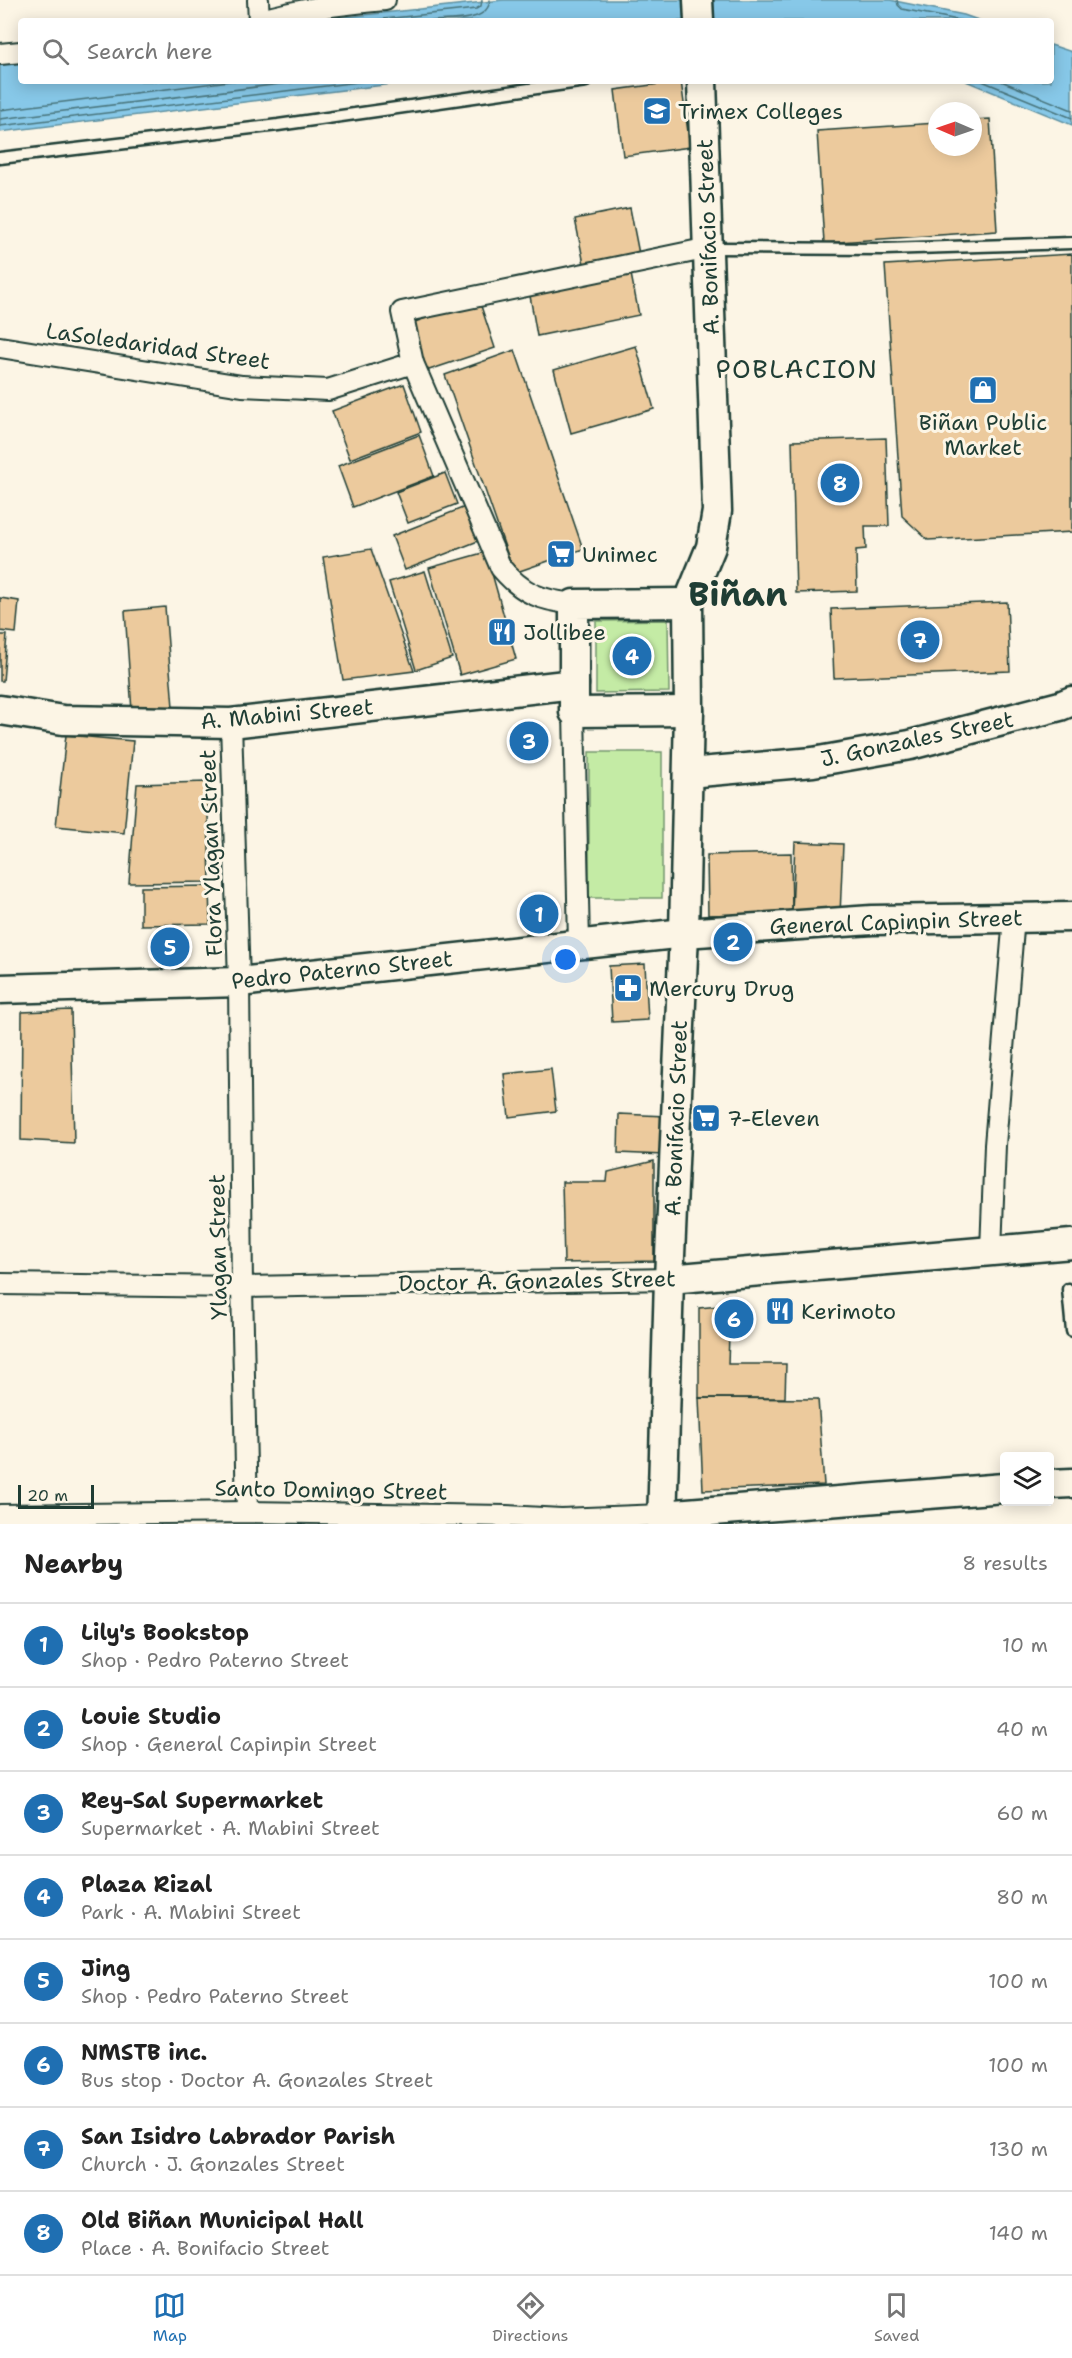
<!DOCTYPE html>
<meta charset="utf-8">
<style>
:root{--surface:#fff;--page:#f2f2f2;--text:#222;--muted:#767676;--line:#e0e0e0;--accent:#1f6fb2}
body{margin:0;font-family:"Shantell Sans",sans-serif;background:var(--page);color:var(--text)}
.controls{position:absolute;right:18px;bottom:18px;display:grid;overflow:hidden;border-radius:6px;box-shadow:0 3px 15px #0003}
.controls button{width:54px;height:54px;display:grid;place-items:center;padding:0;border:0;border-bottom:2px solid var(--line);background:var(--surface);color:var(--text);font:30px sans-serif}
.compass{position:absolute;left:928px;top:102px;width:54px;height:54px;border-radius:50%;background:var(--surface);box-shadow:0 3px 15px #0003;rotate:272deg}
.scale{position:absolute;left:18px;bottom:15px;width:76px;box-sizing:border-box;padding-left:6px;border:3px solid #1f3d34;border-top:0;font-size:16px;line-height:21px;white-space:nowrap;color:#1f3d34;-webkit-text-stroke:4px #fcf5e5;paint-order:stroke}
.you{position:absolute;left:566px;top:960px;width:21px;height:21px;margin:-15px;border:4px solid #fff;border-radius:50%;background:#1a73e8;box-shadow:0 0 0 9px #1a73e833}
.badge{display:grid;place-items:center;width:39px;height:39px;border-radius:50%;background:var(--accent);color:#fff;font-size:20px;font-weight:700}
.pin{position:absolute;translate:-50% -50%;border:3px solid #fff;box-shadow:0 2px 6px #0006}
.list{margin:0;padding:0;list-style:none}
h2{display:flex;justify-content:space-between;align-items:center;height:78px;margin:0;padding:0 24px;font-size:26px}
h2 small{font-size:20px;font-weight:400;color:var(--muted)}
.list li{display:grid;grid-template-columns:39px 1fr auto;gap:18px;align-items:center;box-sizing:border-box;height:84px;padding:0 24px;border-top:2px solid var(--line)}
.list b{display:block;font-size:22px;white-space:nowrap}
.list p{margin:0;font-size:20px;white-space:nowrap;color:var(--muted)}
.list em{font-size:20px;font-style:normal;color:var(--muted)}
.icon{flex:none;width:33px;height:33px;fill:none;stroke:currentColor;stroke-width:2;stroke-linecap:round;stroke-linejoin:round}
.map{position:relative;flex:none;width:1072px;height:1524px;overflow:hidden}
.search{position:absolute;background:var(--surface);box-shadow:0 3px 15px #0003;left:18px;right:18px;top:18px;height:66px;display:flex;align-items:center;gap:15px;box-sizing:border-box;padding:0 21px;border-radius:6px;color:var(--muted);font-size:22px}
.sheet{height:750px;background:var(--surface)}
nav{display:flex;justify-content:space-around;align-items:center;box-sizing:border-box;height:84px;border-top:2px solid var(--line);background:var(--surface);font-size:16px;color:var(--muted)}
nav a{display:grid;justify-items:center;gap:3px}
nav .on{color:var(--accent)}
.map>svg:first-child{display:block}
</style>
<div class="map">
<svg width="1072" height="1524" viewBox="0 0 1072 1524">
<rect width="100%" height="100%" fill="#fcf5e5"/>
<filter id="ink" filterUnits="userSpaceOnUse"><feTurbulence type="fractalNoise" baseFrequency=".0167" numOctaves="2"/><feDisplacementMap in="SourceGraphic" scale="12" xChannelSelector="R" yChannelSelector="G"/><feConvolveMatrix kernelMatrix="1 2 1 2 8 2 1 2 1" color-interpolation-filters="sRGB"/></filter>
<g filter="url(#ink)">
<g fill="#c4eba5" stroke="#72946c" stroke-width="1.5">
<polygon points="668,620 669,692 596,693 596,621"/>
<rect x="589" y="752" width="73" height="146"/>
</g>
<g fill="#87c8e8" stroke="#5d90a0" stroke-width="1.5">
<polygon points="503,0 890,0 964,15 981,21 309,21"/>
<polygon points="1051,45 1072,52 1072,125 966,81 1051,81"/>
<polygon points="21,60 21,81 417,81 0,132 0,63"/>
</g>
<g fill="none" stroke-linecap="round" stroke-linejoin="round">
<g stroke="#49757c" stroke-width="1.5">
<polyline points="897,0 898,5 902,9 963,21"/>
<polyline points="365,21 476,9 481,6 482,0"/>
<path d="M434,21c18,-2 54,2 56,-21"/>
<polyline points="982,81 1072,118"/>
<polyline points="1001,81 1072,110"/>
<polyline points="0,110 230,81"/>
<polyline points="0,119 304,81"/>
<polyline points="0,126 366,81"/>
</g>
</g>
<g fill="#ecca9d" stroke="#1f3d34" stroke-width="1.5">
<polygon points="681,81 690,147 623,156 615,90"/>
<polygon points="990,119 997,231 824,243 817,131 937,123 937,147 973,147 973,120"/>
<polygon points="630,208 640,259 585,269 575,219"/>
<polygon points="1072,254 1072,532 928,540 902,516 885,265"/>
<polygon points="630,269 639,315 537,336 529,290"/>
<polygon points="479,300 495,348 426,371 409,324"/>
<polygon points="636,346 654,409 571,433 554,370"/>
<polygon points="515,350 583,549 514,573 445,375"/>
<polygon points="404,384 421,432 350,459 332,411"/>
<polygon points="419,435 434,476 353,507 338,466"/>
<polygon points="886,438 889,526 865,526 866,549 856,550 857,591 796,593 792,441"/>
<polygon points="445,473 457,504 408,523 396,492"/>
<polygon points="465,507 478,541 405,570 392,536"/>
<polygon points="371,549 414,671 343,680 323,557"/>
<polygon points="486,552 516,659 460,675 429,568"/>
<polygon points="425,571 452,658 416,670 389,582"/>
<polygon points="0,598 19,601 16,633 0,631"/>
<polygon points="1007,602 1010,671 834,678 831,609"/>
<polygon points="165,607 173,707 132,711 125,611"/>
<polygon points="0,635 7,635 3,681 0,681"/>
<polygon points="66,735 133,741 124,833 56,826"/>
<polygon points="207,782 210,882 129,883 137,784"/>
<polygon points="795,842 843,844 840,915 792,913"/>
<polygon points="791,853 792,913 708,915 707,855"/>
<polygon points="209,886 210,924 141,925 141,887"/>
<polygon points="645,964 648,1020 612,1022 609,966"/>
<polygon points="71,1010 74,1143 21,1140 22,1012"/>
<polygon points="551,1069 556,1111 509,1117 504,1074"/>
<polygon points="619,1114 666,1116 664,1155 618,1153"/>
<polygon points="654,1161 654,1261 564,1263 562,1182 607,1182 608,1172"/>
<polygon points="730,1305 728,1364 786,1364 785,1398 699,1398 699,1308"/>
<polygon points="699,1398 818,1399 824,1485 703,1490"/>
</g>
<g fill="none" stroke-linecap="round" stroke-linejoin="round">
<g stroke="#1f3d34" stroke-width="15">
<g id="lane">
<polyline points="0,158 278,125 586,81"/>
<polyline points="709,248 885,249 1072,243"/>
<polyline points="1068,1289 1072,1331"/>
</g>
</g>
<g stroke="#1f3d34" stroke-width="24">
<g id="street">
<polyline points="258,0 259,21"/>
<path d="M258,21c41,-12 84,-17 127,-21"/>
<polyline points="0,54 21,52"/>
<polyline points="0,347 242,386 328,390 413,363"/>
<path d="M574,604c-34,-4 -51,-10 -73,-36l-88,-205 -11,-51 307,-64"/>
<polyline points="574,712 579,944"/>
<polyline points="231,723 239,982 242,1287 247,1512"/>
<polyline points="991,1251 995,1145 1014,917"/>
<polyline points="0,1284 242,1287 669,1279"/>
<polyline points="0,1515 247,1512 506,1516 561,1519 662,1515"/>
</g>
</g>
<g stroke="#1f3d34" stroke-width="33">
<g id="secondary">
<polyline points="698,0 699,21"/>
<polyline points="688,603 574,604 574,712 689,711"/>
<polyline points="0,710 63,720 231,723 574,684"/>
<polyline points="688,773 813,762 910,745 1060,706 1072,701"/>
<polyline points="0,989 239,982 684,933 872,920 1072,917"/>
<polyline points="669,1279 1072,1244"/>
<polyline points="1050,1484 1072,1483"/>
<polyline points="662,1515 1004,1488"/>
<polyline points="662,1524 669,1279 684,933 689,711 688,603 711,547 717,511 702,81"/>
</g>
</g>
<use href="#lane" stroke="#fcf5e5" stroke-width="10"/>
<use href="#street" stroke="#fcf5e5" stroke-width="20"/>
<use href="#secondary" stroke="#fcf5e5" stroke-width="28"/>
</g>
</g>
<defs>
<g id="university-square" transform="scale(1.5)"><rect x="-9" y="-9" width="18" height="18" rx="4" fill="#1f6fb2" stroke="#fcf5e5"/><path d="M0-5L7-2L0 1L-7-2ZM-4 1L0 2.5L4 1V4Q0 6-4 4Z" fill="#fff"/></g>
<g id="shop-square" transform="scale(1.5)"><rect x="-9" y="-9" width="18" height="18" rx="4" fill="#1f6fb2" stroke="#fcf5e5"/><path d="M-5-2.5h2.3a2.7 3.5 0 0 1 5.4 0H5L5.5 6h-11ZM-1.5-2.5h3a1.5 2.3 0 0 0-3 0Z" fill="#fff"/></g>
<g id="supermarket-square" transform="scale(1.5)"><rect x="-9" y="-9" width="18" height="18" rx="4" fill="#1f6fb2" stroke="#fcf5e5"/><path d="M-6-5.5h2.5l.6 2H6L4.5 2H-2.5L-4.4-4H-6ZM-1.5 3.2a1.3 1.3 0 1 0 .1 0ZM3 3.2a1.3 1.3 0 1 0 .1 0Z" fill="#fff"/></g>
<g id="restaurant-square" transform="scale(1.5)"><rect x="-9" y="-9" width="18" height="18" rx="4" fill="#1f6fb2" stroke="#fcf5e5"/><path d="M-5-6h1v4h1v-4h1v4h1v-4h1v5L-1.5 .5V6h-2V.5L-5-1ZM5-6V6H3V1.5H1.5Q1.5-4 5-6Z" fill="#fff"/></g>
<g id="pharmacy-square" transform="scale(1.5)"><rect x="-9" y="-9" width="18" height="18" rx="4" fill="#1f6fb2" stroke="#fcf5e5"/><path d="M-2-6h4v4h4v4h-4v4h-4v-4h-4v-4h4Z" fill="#fff"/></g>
</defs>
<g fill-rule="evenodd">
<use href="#university-square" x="657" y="111"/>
<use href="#shop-square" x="983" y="390"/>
<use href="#supermarket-square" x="561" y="554"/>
<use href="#restaurant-square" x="502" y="632"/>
<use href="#pharmacy-square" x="628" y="988"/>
<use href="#supermarket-square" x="706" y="1118"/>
<use href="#restaurant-square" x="780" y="1311"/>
</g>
<g text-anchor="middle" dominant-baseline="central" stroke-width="6" stroke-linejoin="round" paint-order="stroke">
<g font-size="22" fill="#1f3d34" stroke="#fcf5e5" text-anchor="start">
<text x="678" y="111">Trimex Colleges</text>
<text x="983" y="422" text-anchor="middle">Biñan Public<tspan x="983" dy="25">Market</tspan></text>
<text x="582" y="554">Unimec</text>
<text x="523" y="632">Jollibee</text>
<text x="649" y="988">Mercury Drug</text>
<text x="727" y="1118">7-Eleven</text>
<text x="801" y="1311">Kerimoto</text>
</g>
<g font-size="22" fill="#1f3d34" stroke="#fcf5e5">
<text transform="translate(708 237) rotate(-92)">A. Bonifacio Street</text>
<text transform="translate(158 346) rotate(8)">LaSoledaridad Street</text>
<text transform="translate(287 714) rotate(-5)">A. Mabini Street</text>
<text transform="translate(917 739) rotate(-12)">J. Gonzales Street</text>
<text transform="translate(211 853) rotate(-92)">Flora Ylagan Street</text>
<text transform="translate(896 922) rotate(-2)">General Capinpin Street</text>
<text transform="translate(342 970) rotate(-6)">Pedro Paterno Street</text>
<text transform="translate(676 1118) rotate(-88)">A. Bonifacio Street</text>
<text transform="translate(218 1247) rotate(-91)">Ylagan Street</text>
<text transform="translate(537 1281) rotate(-1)">Doctor A. Gonzales Street</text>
<text transform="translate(331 1490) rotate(1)">Santo Domingo Street</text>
</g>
<g font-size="26" letter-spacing="1.5" fill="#1f3d34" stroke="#fcf5e5">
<text x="797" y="368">POBLACION</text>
</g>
<g font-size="34" font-weight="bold" fill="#1f3d34" stroke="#fcf5e5">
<text x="738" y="594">Biñan</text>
</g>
</g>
</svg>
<div class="controls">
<button><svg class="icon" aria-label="layers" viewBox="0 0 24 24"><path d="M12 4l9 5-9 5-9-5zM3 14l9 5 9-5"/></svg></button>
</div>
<svg class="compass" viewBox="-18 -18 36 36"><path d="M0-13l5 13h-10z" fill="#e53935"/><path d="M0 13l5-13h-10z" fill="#767676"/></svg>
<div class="scale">20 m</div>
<div class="you"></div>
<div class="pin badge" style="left:539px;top:914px">1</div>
<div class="pin badge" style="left:733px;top:942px">2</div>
<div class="pin badge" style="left:529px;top:741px">3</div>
<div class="pin badge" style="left:632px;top:656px">4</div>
<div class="pin badge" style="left:170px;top:947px">5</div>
<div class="pin badge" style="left:734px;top:1319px">6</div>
<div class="pin badge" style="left:920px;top:640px">7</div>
<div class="pin badge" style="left:840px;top:483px">8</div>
<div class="search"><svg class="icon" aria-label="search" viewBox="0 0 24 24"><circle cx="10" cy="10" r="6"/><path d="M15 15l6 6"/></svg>Search here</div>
</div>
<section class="sheet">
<h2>Nearby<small>8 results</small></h2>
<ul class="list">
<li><span class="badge">1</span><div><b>Lily's Bookstop</b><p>Shop · Pedro Paterno Street</p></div><em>10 m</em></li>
<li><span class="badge">2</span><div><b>Louie Studio</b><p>Shop · General Capinpin Street</p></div><em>40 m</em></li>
<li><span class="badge">3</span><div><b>Rey-Sal Supermarket</b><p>Supermarket · A. Mabini Street</p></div><em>60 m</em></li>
<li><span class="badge">4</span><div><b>Plaza Rizal</b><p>Park · A. Mabini Street</p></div><em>80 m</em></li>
<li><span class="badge">5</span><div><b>Jing</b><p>Shop · Pedro Paterno Street</p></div><em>100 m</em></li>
<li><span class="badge">6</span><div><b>NMSTB inc.</b><p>Bus stop · Doctor A. Gonzales Street</p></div><em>100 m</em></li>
<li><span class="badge">7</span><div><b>San Isidro Labrador Parish</b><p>Church · J. Gonzales Street</p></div><em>130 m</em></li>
<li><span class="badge">8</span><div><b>Old Biñan Municipal Hall</b><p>Place · A. Bonifacio Street</p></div><em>140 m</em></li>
</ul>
</section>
<nav>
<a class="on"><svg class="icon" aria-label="map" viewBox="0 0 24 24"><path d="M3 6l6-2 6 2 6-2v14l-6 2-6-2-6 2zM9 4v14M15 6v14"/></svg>Map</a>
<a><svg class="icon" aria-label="directions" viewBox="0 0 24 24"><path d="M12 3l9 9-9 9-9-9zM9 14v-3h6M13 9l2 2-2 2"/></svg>Directions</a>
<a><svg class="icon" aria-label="saved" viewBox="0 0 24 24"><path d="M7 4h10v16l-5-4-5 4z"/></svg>Saved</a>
</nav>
